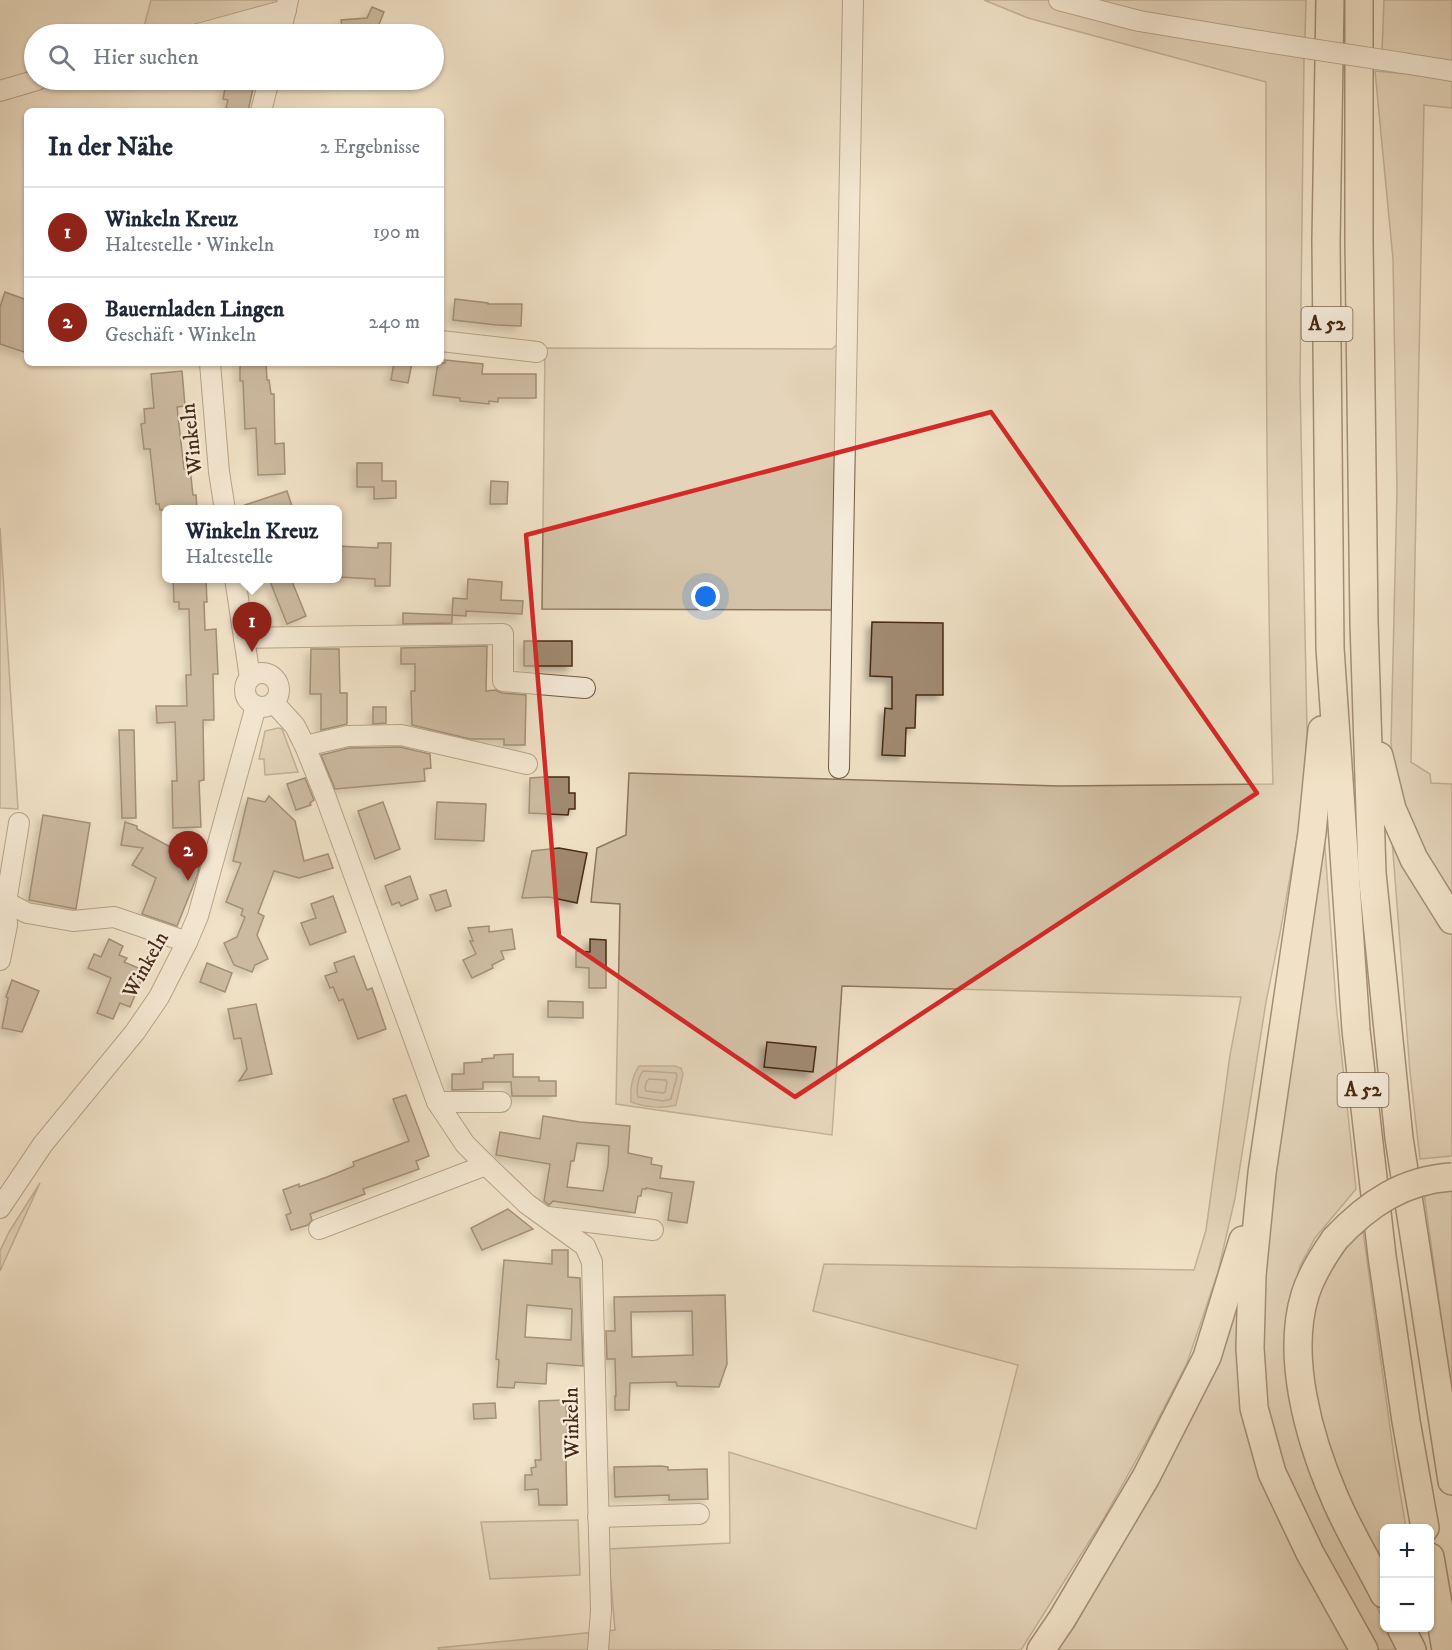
<!DOCTYPE html>
<html lang="de">
<meta charset="utf-8">
<style>
:root{--surface:#fff;--page:#f6f6f7;--text:#1f2937;--muted:#747a83;--line:#e0e1e3;--accent:#8f2418}
body{margin:0;font-family:"IM FELL DW Pica",serif;background:var(--page);color:var(--text)}
.controls{position:absolute;right:18px;bottom:18px;display:grid;overflow:hidden;border-radius:9px;box-shadow:0 2px 4px #0004}
.controls button{width:54px;height:54px;display:grid;place-items:center;padding:0;border:0;border-bottom:2px solid var(--line);background:var(--surface);color:var(--text);font:30px sans-serif}
.you{position:absolute;left:706px;top:597px;width:21px;height:21px;margin:-15px;border:4px solid #fff;border-radius:50%;background:#1a73e8;box-shadow:0 0 0 9px #1a73e833}
.badge{display:grid;place-items:center;width:39px;height:39px;border-radius:50%;background:var(--accent);color:#fff;font-size:20px;font-weight:700}
.pin{position:absolute;translate:-50% -50px;filter:drop-shadow(0 2px 3px #0008)}
.pin::after{content:'';position:absolute;top:32px;width:21px;height:18px;background:inherit;clip-path:polygon(0 0,100% 0,50% 100%)}
.popup{position:absolute;left:162px;top:505px;width:180px;height:78px;box-sizing:border-box;display:grid;place-content:center;border-radius:9px;background:var(--surface);filter:drop-shadow(0 2px 4px #0005);font-size:20px;white-space:nowrap;color:var(--muted)}
.popup b{font-size:22px;color:var(--text)}
.popup::after{content:'';position:absolute;left:50%;top:100%;margin-left:-12px;border:12px solid transparent;border-top-color:var(--surface)}
.list{margin:0;padding:0;list-style:none}
h2{display:flex;justify-content:space-between;align-items:center;height:78px;margin:0;padding:0 24px;font-size:26px}
h2 small{font-size:20px;font-weight:400;color:var(--muted)}
.list li{display:grid;grid-template-columns:39px 1fr auto;gap:18px;align-items:center;box-sizing:border-box;height:90px;padding:0 24px;border-top:2px solid var(--line)}
.list b{display:block;font-size:22px;white-space:nowrap}
.list p{margin:0;font-size:20px;white-space:nowrap;color:var(--muted)}
.list em{font-size:20px;font-style:normal;color:var(--muted)}
.icon{flex:none;width:33px;height:33px;fill:none;stroke:currentColor;stroke-width:2;stroke-linecap:round;stroke-linejoin:round}
.map{position:relative;flex:none;width:1452px;height:1650px;overflow:hidden}
.search{position:absolute;background:var(--surface);box-shadow:0 2px 4px #0004;left:24px;top:24px;width:420px;height:66px;display:flex;align-items:center;gap:15px;box-sizing:border-box;padding:0 21px;border-radius:33px;color:var(--muted);font-size:22px}
.panel{position:absolute;background:var(--surface);box-shadow:0 2px 4px #0004;left:24px;top:108px;width:420px;height:258px;border-radius:9px}
.map>svg:first-child{display:block}
</style>
<div class="map">
<svg width="1452" height="1650" viewBox="0 0 1452 1650">
<defs>
<filter id="shadow"><feDropShadow dx="-5" dy="5" stdDeviation="3" flood-color="#0004"/></filter>
</defs>
<rect width="100%" height="100%" fill="#f1e2c7"/>
<filter id="stains"><feTurbulence type="fractalNoise" baseFrequency=".00333" numOctaves="4"/><feColorMatrix values="0 0 0 0 .2 0 0 0 0 .09 0 0 0 0 .02 0 0 0 .5 -.17"/></filter>
<radialGradient id="worn" r=".72"><stop offset=".6" stop-color="#630" stop-opacity="0"/><stop offset="1" stop-color="#630" stop-opacity=".3"/></radialGradient>
<g fill="#d4c3a8" stroke="#8e765e" stroke-width="1.5">
<polygon points="151,0 287,0 164,34 142,34"/>
<path d="M984,0h322l-1,38 -39,-3 -2,15 40,8 -4,325 7,347 -4,75 -23,128 -14,69 -31,196 -17,74 -31,91 -37,72 -46,83 -83,132h-582l-1,-2 177,-18 -7,-81 122,-6 -1,-91 247,77 42,-164 -205,-54 11,-47 370,6 12,-40 24,-175 11,-58 -399,-11 -10,149 -216,-31 4,-200 -29,-2 6,-54 29,-13 3,-62 430,13 214,-2c-7,-234 -7,-468 -7,-702l-238,-64z"/>
<polygon points="1384,0 1452,0 1452,64 1382,51"/>
<polygon points="1375,71 1419,75 1452,81 1452,108 1424,105 1411,762 1430,774 1431,783 1452,784 1452,899 1417,839 1396,782 1391,743 1397,490 1393,259"/>
<polygon points="842,340 842,610 542,609 545,348 832,349"/>
<polygon points="0,528 18,809 0,808"/>
<polygon points="278,728 282,729 298,772 265,775 264,759 259,759 265,731"/>
<polygon points="1323,819 1336,1003 1356,1189 1315,1238 1300,1266 1290,1309 1355,1564 1384,1621 1384,1628 1388,1628 1399,1650 1375,1650 1315,1545 1264,1421 1257,1289"/>
<polygon points="1391,827 1452,931 1452,1156 1420,1159 1410,1072"/>
<polygon points="40,1183 0,1271 0,1251 9,1232"/>
<polygon points="1452,1187 1452,1397 1424,1193"/>
<polygon points="1363,1231 1394,1456 1406,1528 1384,1528 1384,1578 1350,1514 1319,1423 1308,1356 1312,1313 1323,1279 1345,1248"/>
<polygon points="1243,1269 1240,1369 1355,1650 1050,1650"/>
<polygon points="578,1520 580,1575 490,1579 481,1522"/>
</g>
<path fill="#b8a38a" stroke="#8b735a" stroke-width="1.5" d="M639,1066h36l6,2 2,6 -7,31c-13,4 -32,2 -45,-3 -1,-13 1,-26 8,-36z"/>
<g fill="none" stroke-linecap="round" stroke-linejoin="round">
<g stroke="#80664e" stroke-width="1.5">
<path d="M643,1071l33,2 1,3 -6,23 -8,2 -25,-4c-2,-7 0,-20 5,-26z"/>
<path d="M649,1079l17,1 1,3 -2,9 -2,1 -17,-2c-2,-3 0,-10 3,-12z"/>
</g>
</g>
<g fill="#a08a71" stroke="#482a13" stroke-width="1.5" fill-rule="evenodd" filter="url(#shadow)">
<polygon points="372,7 384,12 375,34 343,34 341,20 367,18"/>
<polygon points="233,80 255,80 248,111 239,111 226,108 228,100 223,99 226,84 232,86"/>
<polygon points="5,292 27,300 27,353 0,344 0,307"/>
<polygon points="455,299 488,303 488,304 522,304 521,326 497,325 453,320"/>
<polygon points="445,360 483,364 482,374 536,374 536,398 498,398 498,402 489,401 489,404 460,401 460,398 433,395 438,363 445,363"/>
<polygon points="240,363 266,363 267,380 269,380 271,394 274,394 275,444 284,443 285,474 258,475 256,428 245,429 243,381 240,381"/>
<polygon points="394,363 412,363 408,383 391,380"/>
<polygon points="182,371 185,406 177,407 184,469 190,468 193,495 196,495 197,510 160,510 159,504 156,504 150,449 144,449 141,424 145,423 144,409 154,408 151,374"/>
<polygon points="357,463 382,463 382,481 396,481 396,498 374,499 374,487 357,487"/>
<polygon points="491,481 508,482 507,504 490,504"/>
<polygon points="287,491 292,506 290,507 291,510 240,510 239,507"/>
<polygon points="378,543 391,543 390,586 375,586 375,579 338,577 338,546 378,548"/>
<polygon points="173,579 206,579 207,602 204,602 205,630 216,629 218,674 213,674 214,720 203,720 204,780 199,781 201,827 173,828 172,781 177,781 175,722 157,723 156,706 187,706 186,675 191,675 189,609 179,609 179,602 174,602"/>
<polygon points="269,579 291,579 306,616 287,624"/>
<polygon points="468,579 502,582 501,600 523,601 522,614 466,611 466,616 452,615 453,598 467,599"/>
<polygon points="403,613 452,615 452,623 403,624"/>
<polygon points="872,622 943,623 943,695 916,695 915,728 906,728 905,756 882,755 885,708 892,709 892,677 870,676"/>
<rect x="524" y="641" width="48" height="25"/>
<polygon points="487,646 486,691 495,690 502,693 526,695 525,745 504,745 504,739 470,739 412,725 411,691 415,691 415,664 401,664 401,648"/>
<polygon points="311,649 339,649 340,693 347,693 347,724 321,730 321,694 310,694"/>
<polygon points="373,707 386,707 386,723 373,724"/>
<polygon points="119,730 134,730 136,818 122,818"/>
<polygon points="400,747 430,754 431,768 424,769 425,781 335,789 321,755 349,748"/>
<polygon points="544,777 569,777 569,793 575,793 575,809 569,809 568,815 529,813 530,778"/>
<polygon points="305,778 314,800 310,803 311,805 296,810 287,784"/>
<polygon points="269,796 295,821 304,861 328,854 333,868 299,878 274,871 258,913 264,916 257,935 268,959 255,965 252,972 234,965 224,943 237,937 245,917 241,915 243,909 226,902 241,863 233,861 248,798 265,802"/>
<polygon points="383,802 400,849 375,859 358,811"/>
<polygon points="437,802 486,804 484,841 435,839"/>
<polygon points="43,815 90,823 76,909 29,900"/>
<polygon points="125,822 137,826 137,829 174,849 174,839 204,850 197,876 177,926 142,914 156,878 132,865 143,848 121,845"/>
<polygon points="559,848 587,853 577,903 549,897 522,898 532,851"/>
<polygon points="410,876 418,899 401,906 399,902 392,905 385,886"/>
<polygon points="446,890 451,906 436,911 430,895"/>
<polygon points="333,896 346,932 310,945 301,923 316,918 311,904"/>
<polygon points="489,926 489,932 512,929 515,949 501,951 504,959 492,965 493,968 472,978 463,960 476,954 470,941 473,941 468,928"/>
<polygon points="109,939 123,946 119,955 127,958 124,962 145,971 130,1007 120,1003 113,1019 97,1013 111,978 88,968 94,954 101,957"/>
<polygon points="590,939 606,940 606,988 589,988 589,968 576,967 576,951 590,952"/>
<polygon points="354,956 367,990 372,988 386,1029 358,1039 343,999 339,1001 333,987 330,988 325,976 337,972 334,963"/>
<polygon points="207,963 232,973 225,992 200,982"/>
<polygon points="12,980 39,991 22,1032 2,1028 8,998 6,997"/>
<polygon points="548,1001 583,1002 583,1018 548,1017"/>
<polygon points="256,1004 272,1074 239,1081 247,1069 241,1038 234,1039 228,1009"/>
<polygon points="767,1042 816,1047 813,1072 764,1067"/>
<polygon points="513,1054 513,1077 539,1077 539,1081 556,1081 556,1096 512,1096 511,1082 483,1082 483,1089 452,1090 452,1074 464,1074 464,1063 482,1062 482,1059 494,1058 494,1055"/>
<polygon points="406,1095 429,1156 416,1161 419,1169 363,1189 365,1194 310,1214 312,1220 308,1225 291,1230 286,1215 291,1213 283,1190 299,1184 299,1187 327,1177 354,1166 353,1162 409,1141 393,1099"/>
<path d="M543,1116l37,6 50,4 -2,27 24,5 -1,6 11,2 -2,12 34,4 -7,41 -19,-3 4,-27 -26,-5v1h-4l-1,7h-3l-3,17 -82,-12 -4,4 -5,-4 6,-37 -54,-9 4,-23 40,7zM577,1143l32,3 -1,20 -5,25 -36,-4 4,-26h3z"/>
<polygon points="508,1209 533,1229 482,1250 471,1228"/>
<path d="M552,1250h16v27l12,1 3,88 -36,-3 -1,21 -31,-2 -1,6 -17,-1 2,-27 -3,-1 8,-99 48,4zM527,1305l45,4 -1,31 -46,-3z"/>
<path d="M725,1295l2,69 -8,23 -42,-1 -1,-4 -46,1 -1,27h-14v-14h1l-1,-37h-8l-1,-28h9l-1,-34zM692,1311l1,44 -61,2 -1,-45z"/>
<polygon points="566,1400 568,1458 566,1459 567,1505 539,1505 538,1489 525,1490 525,1475 532,1475 531,1468 536,1467 535,1460 541,1460 539,1401"/>
<polygon points="495,1403 496,1418 474,1419 473,1404"/>
<polygon points="661,1466 668,1467 668,1470 707,1469 708,1499 669,1500 669,1495 615,1497 614,1467"/>
</g>
<g fill="none" stroke-linecap="round" stroke-linejoin="round">
<g stroke="#725840" stroke-width="22">
<g id="minor">
<polyline points="1059,0 1139,21 1260,41"/>
<polyline points="198,34 286,10"/>
<polyline points="280,34 288,0"/>
<polyline points="1403,63 1452,71"/>
<polyline points="0,91 37,80"/>
<polyline points="261,111 269,80"/>
<polyline points="441,341 537,352"/>
<polyline points="210,363 219,472 225,510"/>
<polyline points="235,578 250,678"/>
<polyline points="244,638 503,634 503,681 585,688"/>
<circle cx="262" cy="690" r="17"/>
<polyline points="274,703 295,726 305,746 326,798 437,1102 465,1144 486,1165 527,1204 585,1246 592,1262 601,1611 598,1650"/>
<polyline points="305,746 348,736 401,735 527,764"/>
<polyline points="839,768 853,0"/>
<polyline points="19,823 6,902 27,913 73,921 114,917 187,942"/>
<polyline points="0,960 7,925 6,902"/>
<polyline points="437,1102 501,1102"/>
<polyline points="0,1208 43,1144 135,1032 159,997 187,942 198,916 256,706"/>
<polyline points="548,1217 653,1230"/>
<polyline points="319,1229 486,1165"/>
<polyline points="598,1517 699,1514"/>
</g>
</g>
<g stroke="#482a13" stroke-width="30">
<g id="highway">
<polyline points="1330,0 1326,241 1330,648 1356,1030 1382,1256 1406,1421 1425,1528"/>
<polyline points="1359,0 1359,241 1364,622 1372,873 1399,1138 1452,1481"/>
<polyline points="1322,730 1312,833 1262,1173 1252,1275 1250,1348 1254,1408 1272,1473 1310,1553 1364,1650"/>
<polyline points="1379,756 1392,809 1414,859 1452,920"/>
<path d="M1335,1239c-12,17 -24,36 -30,56 -19,62 4,143 29,201 14,34 34,66 50,98"/>
<polyline points="1430,1557 1446,1650"/>
<polyline points="1401,1628 1412,1650"/>
<polyline points="1041,1650 1062,1619 1146,1477 1207,1357 1243,1240"/>
</g>
</g>
<use href="#minor" stroke="#f6ecdb" stroke-width="20"/>
<use href="#highway" stroke="#f1e2c7" stroke-width="27"/>
<g stroke="#725840" stroke-width="22" stroke-linecap="butt">
<polyline id="minor-bridge" points="1260,41 1403,63"/>
</g>
<g stroke="#482a13" stroke-width="30" stroke-linecap="butt">
<path id="highway-bridge" d="M1335,1239c33,-35 68,-59 117,-62"/>
</g>
<use href="#minor-bridge" stroke="#f6ecdb" stroke-width="20"/>
<use href="#highway-bridge" stroke="#f1e2c7" stroke-width="27"/>
</g>
<path d="M0 0H1452V1650H0ZM991,412l266,381 -462,304 -236,-161 -33,-401z" fill="#f1e2c7" fill-opacity=".55" fill-rule="evenodd"/>
<path fill="none" stroke="#d62828" stroke-width="4.5" stroke-linejoin="round" d="M991,412l266,381 -462,304 -236,-161 -33,-401z"/>
<g text-anchor="middle" dominant-baseline="central" stroke-width="4.5" stroke-linejoin="round" paint-order="stroke">
<g fill="#f6ecdb" stroke="#7c644f" stroke-width="1.5">
<rect x="1301.5" y="307" width="51" height="34" rx="4.5"/>
<rect x="1337.5" y="1073" width="51" height="34" rx="4.5"/>
</g>
<g font-size="20" font-weight="bold" fill="#482a13">
<text x="1327" y="324">A 52</text>
<text x="1363" y="1090">A 52</text>
</g>
<g font-size="21" fill="#482a13" stroke="#f6ecdb">
<text transform="translate(192 439) rotate(-96)">Winkeln</text>
<text transform="translate(146 965) rotate(-61)">Winkeln</text>
<text transform="translate(572 1423) rotate(-91)">Winkeln</text>
</g>
</g>
<rect width="100%" height="100%" filter="url(#stains)"/>
<rect width="100%" height="100%" fill="url(#worn)"/>
</svg>
<div class="controls">
<button>+</button>
<button>−</button>
</div>
<div class="you"></div>
<div class="pin badge" style="left:252px;top:652px">1</div>
<div class="popup"><b>Winkeln Kreuz</b>Haltestelle</div>
<div class="pin badge" style="left:188px;top:881px">2</div>
<div class="search"><svg class="icon" aria-label="search" viewBox="0 0 24 24"><circle cx="10" cy="10" r="6"/><path d="M15 15l6 6"/></svg>Hier suchen</div>
<section class="panel">
<h2>In der Nähe<small>2 Ergebnisse</small></h2>
<ul class="list">
<li><span class="badge">1</span><div><b>Winkeln Kreuz</b><p>Haltestelle · Winkeln</p></div><em>190 m</em></li>
<li><span class="badge">2</span><div><b>Bauernladen Lingen</b><p>Geschäft · Winkeln</p></div><em>240 m</em></li>
</ul>
</section>
</div>
